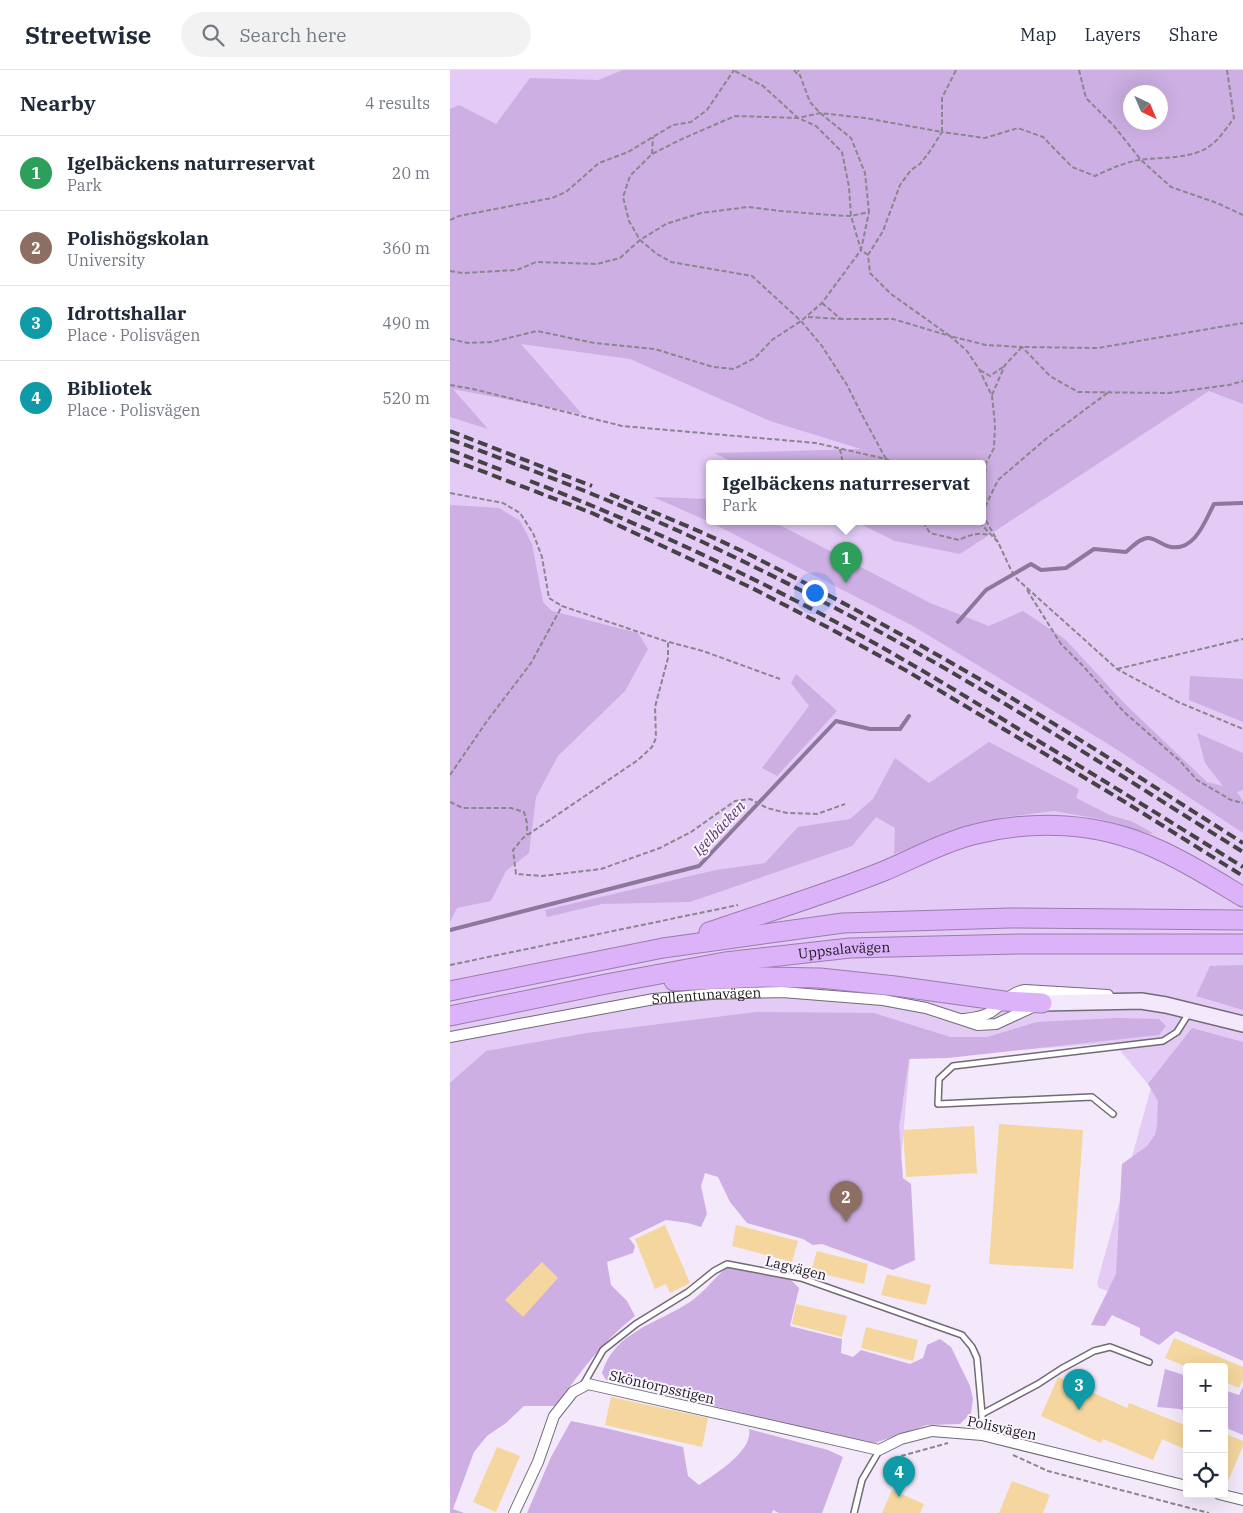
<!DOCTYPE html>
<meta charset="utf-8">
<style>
:root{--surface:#fff;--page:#f2f2f3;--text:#1f2937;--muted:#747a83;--line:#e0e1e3;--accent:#0f766e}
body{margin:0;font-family:"IBM Plex Serif",serif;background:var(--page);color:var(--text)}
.controls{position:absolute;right:15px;bottom:15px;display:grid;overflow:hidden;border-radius:5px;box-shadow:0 5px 20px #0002}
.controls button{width:45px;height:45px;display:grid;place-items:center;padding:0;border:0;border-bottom:1px solid var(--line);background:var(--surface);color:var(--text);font:25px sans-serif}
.compass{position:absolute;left:673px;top:15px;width:45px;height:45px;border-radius:50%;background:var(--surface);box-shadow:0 5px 20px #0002;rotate:136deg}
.you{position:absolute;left:364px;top:522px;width:18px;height:18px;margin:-12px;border:4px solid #fff;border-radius:50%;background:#1a73e8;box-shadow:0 0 0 8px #1a73e833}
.badge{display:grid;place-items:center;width:32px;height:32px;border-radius:50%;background:var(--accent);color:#fff;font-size:16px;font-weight:700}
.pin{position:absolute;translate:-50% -41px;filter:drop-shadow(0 1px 2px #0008)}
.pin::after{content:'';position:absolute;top:26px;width:18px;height:15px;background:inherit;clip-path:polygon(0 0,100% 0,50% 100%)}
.popup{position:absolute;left:256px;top:390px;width:280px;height:65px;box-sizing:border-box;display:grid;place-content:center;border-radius:5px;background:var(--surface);filter:drop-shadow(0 1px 4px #0005);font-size:16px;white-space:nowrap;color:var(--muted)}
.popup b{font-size:19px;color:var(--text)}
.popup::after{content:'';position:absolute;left:50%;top:100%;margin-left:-10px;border:10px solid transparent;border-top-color:var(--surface)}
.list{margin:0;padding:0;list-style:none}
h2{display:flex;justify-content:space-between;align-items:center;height:65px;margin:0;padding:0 20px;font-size:21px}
h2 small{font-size:16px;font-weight:400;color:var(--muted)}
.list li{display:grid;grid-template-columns:32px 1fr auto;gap:15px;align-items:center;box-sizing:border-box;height:75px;padding:0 20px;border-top:1px solid var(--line)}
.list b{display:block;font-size:19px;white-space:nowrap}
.list p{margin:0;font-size:16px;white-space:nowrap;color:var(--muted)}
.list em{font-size:16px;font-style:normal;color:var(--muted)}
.icon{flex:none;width:28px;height:28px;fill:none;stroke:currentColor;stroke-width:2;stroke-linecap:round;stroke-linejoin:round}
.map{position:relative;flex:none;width:793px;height:1443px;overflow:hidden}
header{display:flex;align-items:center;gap:30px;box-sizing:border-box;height:70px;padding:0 25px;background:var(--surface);border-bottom:1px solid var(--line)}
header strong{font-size:24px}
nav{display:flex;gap:28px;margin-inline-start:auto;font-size:18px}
.search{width:350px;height:45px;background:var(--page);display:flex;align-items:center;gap:12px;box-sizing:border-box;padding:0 18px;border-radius:28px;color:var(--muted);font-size:19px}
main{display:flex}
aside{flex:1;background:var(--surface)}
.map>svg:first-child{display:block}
</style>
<header>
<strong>Streetwise</strong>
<div class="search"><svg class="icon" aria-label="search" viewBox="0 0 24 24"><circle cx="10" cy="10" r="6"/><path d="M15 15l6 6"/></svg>Search here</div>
<nav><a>Map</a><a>Layers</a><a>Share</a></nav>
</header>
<main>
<aside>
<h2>Nearby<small>4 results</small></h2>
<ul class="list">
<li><span class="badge" style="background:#2e9e5b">1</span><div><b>Igelbäckens naturreservat</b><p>Park</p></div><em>20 m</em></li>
<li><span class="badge" style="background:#8d6e63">2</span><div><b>Polishögskolan</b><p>University</p></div><em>360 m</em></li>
<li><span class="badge" style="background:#0f9aa8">3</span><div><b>Idrottshallar</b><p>Place · Polisvägen</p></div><em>490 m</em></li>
<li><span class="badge" style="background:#0f9aa8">4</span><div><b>Bibliotek</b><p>Place · Polisvägen</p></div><em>520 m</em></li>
</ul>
</aside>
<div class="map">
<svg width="793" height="1443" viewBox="0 0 793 1443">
<rect width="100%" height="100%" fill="#fbf5ff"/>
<path fill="#f3e9fa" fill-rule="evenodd" d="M793,971v472h-793l36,-468zM737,1297h37v127h-37z"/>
<path fill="#e3cbf5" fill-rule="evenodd" d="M0,0h793v1267l-144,-49 -2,-5 54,-195 -37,-45 -204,15 -16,183 -163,-71 -37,3 -30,6 -214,277zM680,22h30v30h-30zM260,394h272v58h-272z"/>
<g fill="#cdafe3" fill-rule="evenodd">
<path d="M173,0h620v334l-34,-13 -249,163 -65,-13 -39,-19h126v-58h-245l-23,-11 147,-4 -91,-28 -140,-62 -109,-15 61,70 -129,-25 35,40 -38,-12v-308l9,-4 37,19 34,-46 68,2zM680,22h30v30h-30z"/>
<polygon points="203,427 260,429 260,452"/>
<polygon points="3,435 49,438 70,451 82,474 93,532 102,541 188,563 198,579 175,621 108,686 86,727 79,783 56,801 41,831 7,838 0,852 0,436"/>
<polygon points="260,452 324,452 480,533 539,556 573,541 615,569 674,633 757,712 773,716 755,693 747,663 793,683 793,720 787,722 793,731 793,763 663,677 463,556"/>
<polygon points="346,604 387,641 327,706 312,698 359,636 341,613"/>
<polygon points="740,606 793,609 793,652 739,630"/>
<polygon points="539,672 629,719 626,728 660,745 683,752 703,763 700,764 650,749 604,741 555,747 499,764 444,784 445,758 426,747 402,776 240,832 152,834 97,847 95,840 266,800 315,793 348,757 400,749 423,729 445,688 479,713"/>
<polygon points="793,895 793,940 746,926 760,896"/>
<path d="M306,942l118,1 76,24h37l50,-15 79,-4 43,1 7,7 -7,9 -211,23 -39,1 -10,68 4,51 8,6 4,76 -22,10 -71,-26 -9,1 -10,-6 -56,-16 -17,-21 -12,-25 -13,-4 -4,13 6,28 -6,13 -13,-4 -22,-3 -37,18 6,8 -2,7 -26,9 4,23 16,16 8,15c-33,26 -55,56 -79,90h-32l-18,17 -19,13 -13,16 -21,57 11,4h-14v-430l36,-32 101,-18z"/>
<polygon points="742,958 793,972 793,1291 726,1261 709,1275 690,1265 690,1258 662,1245 655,1256 641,1255 666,1204 672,1094 697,1076 705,1065 707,1055 708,1031 698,1014"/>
<path d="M277,1197l64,13 8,8 -9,38 52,13 -1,14 12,4 8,-7 49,14 13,-6 4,-13 13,-6 11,8 19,39 3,13 -2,14 -11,11 -33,1 -55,19 -266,-64 -4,-7c12,-41 56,-50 88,-71 13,-9 25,-24 37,-35z"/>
<polygon points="715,1299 737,1306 737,1342 730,1339 707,1337"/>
<polygon points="793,1317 793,1365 774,1357 774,1320 789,1325"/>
<path d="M121,1351l34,7 78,19 5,29 11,9c15,-10 47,-30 50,-49 1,-2 0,-5 0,-7l79,21 15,7 -21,56h-43l-6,-3 -1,3h-245l24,-56z"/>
</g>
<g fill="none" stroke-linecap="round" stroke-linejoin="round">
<g stroke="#8d779c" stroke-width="4">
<path d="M508,552l28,-32 45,-26 10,6 25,-2 28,-19 32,3c6,-5 15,-15 23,-14 8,1 14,8 22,9 24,4 34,-26 43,-43l29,-1"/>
<polyline points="0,860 249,796 386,651 420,659 450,659 459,646"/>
</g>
</g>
<g fill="#f4d69e">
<polygon points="549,1054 633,1060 623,1199 539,1194"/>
<polygon points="524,1056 527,1103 456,1107 453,1060"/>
<polygon points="215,1155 240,1213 220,1223 216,1214 205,1219 185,1169"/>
<polygon points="286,1155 348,1171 342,1192 282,1176"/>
<polygon points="367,1181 418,1194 414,1214 361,1201"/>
<polygon points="92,1192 108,1208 73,1247 55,1230"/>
<polygon points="437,1204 481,1215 476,1235 431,1225"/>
<polygon points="346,1234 397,1246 392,1267 342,1254"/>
<polygon points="416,1257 468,1270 463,1291 411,1278"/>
<polygon points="724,1268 793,1297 793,1309 789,1318 774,1312 774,1297 737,1297 715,1288"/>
<polygon points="608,1307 677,1338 679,1333 737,1356 737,1380 712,1369 703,1390 653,1369 651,1373 591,1346"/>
<polygon points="161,1327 258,1348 252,1377 155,1355"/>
<polygon points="774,1363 793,1371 793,1376 775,1418"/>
<polygon points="47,1377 70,1386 46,1442 23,1432"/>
<polygon points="562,1411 600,1425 593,1443 549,1443"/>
<polygon points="442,1420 474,1434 470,1443 432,1443"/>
</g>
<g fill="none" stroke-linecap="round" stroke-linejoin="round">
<g stroke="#706b74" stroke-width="8">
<g id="lane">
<polyline points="663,1044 642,1027 488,1034 489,1009 503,996 713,971 727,962 739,943"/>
<polyline points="133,1315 153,1280 186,1254 238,1222 264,1201 277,1194 351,1208 512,1265 522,1277 527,1288 532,1344 532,1365"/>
<polyline points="532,1344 588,1314 611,1299 644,1281 660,1277 699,1292"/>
<polyline points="404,1443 412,1410 429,1381"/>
</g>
</g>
<g stroke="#706b74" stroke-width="12">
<g id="street">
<path d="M514,949c9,-1 19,-2 27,-7 13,-8 19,-20 34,-22l83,5"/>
<path id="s1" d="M0,967l204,-38 58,-5 70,-2 101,8 43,8 52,17 18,-1 39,-18"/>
<polyline points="769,1424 793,1430"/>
<polyline points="64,1443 88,1392 104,1346 123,1322 138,1314 429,1380 451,1369 482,1361 532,1365 737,1416"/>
</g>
</g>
<g stroke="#706b74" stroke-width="18">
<polyline id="secondary" points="592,933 691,931 716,935 793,954"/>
</g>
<g stroke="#997dac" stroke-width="21">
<g id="highway">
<path d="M259,862c58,-20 118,-38 175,-61 29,-12 57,-28 88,-36 61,-16 127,-13 185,14 30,13 58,31 86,48"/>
<polyline points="224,911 313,907 370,908 445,916 554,931 592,933"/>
<polyline points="0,921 213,878 393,853 560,848 793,850"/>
<path id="s2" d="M0,946l156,-32 119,-22 125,-14 169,-4h224"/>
</g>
</g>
<g stroke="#8a868d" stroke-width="2" stroke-dasharray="5 2.5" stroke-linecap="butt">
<polyline points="344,0 349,6"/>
<polyline points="629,0 636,28 664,56 691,90 721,117 767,133 793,145"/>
<path d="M777,0l7,48c-9,12 -18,27 -33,33 -19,8 -42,6 -62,9 -16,3 -29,9 -44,16l-23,-9 -29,-30 -25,-9 -33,10 -43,-6 -12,19 -10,13 -9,6 -11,15 -17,46 -15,24 2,18 21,21 59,42 36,9 36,2 28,29 28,16 91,1 60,-8 14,-4"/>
<polyline points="202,84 203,67"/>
<polyline points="0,150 9,146 102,128 116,122 149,93 178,82 223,55 241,52 257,40 284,0"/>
<polyline points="418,185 411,180 419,142"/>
<polyline points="0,201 13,203 67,200 86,192 147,194 170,188 190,170 216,154 251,143 298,137 331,141 380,145 401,146 419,142 415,103 401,68 370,43 360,32 348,0"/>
<polyline points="372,233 391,249 443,249 500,266 517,281 529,299 542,326 545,354 544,378 536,393 533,439 534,447 548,472"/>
<polyline points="358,247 391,249"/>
<polyline points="0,269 18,273 42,272 87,261 144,273 205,279 263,297 284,299 305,288 322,270 351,251 372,233 411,180 401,146 399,117 392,82 366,56 348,48 313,16 283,0"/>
<polyline points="530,300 540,306 553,297"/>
<polyline points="0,315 23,319 172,356 366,373 436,389 446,394"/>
<polyline points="542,325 555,295 572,277 648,278 793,253"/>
<polyline points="390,379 393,394"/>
<polyline points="436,389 411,343 397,315 372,276 351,251 302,206 221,192 207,184 190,170 179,151 173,127 180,106 202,84 234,68 285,46 348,48 370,43 415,48 492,62 492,28 506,0"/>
<polyline points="0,423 53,433 70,443 83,463 92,487 99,528 112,536 218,572 218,588 205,637 206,668 202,677 188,690 73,768 63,780 66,804 92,806 151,799 210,778 241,762 285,731 300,729 317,738 337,743 367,744 395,734"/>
<polyline points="535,437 548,410 597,368 660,321"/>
<path d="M473,452l7,11 29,7c10,-5 19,-8 30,-5"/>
<polyline points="529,452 548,472 561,500 567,509 667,599 728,632 793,659"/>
<polyline points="577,520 611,574 634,597 674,642 730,691 747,710 781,730 793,733"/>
<polyline points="219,572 253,581 330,609"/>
<polyline points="667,599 793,569"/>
<polyline points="0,705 37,651 81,593 112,536"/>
<polyline points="0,732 13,738 61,738 74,742 77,753 77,765"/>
<polyline points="0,895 288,835"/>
<polyline points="563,1385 598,1401 759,1443"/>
<polyline points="451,1386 498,1373"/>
</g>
<use href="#lane" stroke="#fff" stroke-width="5"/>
<use href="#street" stroke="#fff" stroke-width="10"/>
<use href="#secondary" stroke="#f4e8fd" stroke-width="15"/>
<use href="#highway" stroke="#dcb2f9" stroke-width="19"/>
<g stroke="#454246" stroke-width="4" stroke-dasharray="10 5" stroke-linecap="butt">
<polyline points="0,361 142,416"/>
<path d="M0,369c49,19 98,37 147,57 82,33 162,72 240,113 140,73 273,160 406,243"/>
<polyline points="0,380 54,401"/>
<polyline points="0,389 142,443 302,518 381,559 457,601 675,732 793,806"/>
<path d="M80,411c104,40 206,87 304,140 62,33 123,70 183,107 76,46 151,92 226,139"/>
<path d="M160,424c53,22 106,43 156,69 81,41 161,85 239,131 80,48 159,99 238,149"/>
</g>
</g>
<g text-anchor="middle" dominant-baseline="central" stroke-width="4" stroke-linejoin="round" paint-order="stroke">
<g font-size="14" fill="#1c1a1d" stroke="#fbf5ff">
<text stroke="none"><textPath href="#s2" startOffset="400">Uppsalavägen</textPath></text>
<text stroke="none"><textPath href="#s1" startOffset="260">Sollentunavägen</textPath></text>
<text transform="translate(346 1198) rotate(14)">Lagvägen</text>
<text transform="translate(212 1317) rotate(13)">Sköntorpsstigen</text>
<text transform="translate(552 1358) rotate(12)">Polisvägen</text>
</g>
<g font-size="15" font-style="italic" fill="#5b3574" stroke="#fbf5ff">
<text transform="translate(269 758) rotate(-47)">Igelbäcken</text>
</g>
</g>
</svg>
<div class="controls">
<button>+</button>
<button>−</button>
<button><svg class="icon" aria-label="locate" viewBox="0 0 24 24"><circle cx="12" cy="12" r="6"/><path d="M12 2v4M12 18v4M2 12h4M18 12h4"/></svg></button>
</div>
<svg class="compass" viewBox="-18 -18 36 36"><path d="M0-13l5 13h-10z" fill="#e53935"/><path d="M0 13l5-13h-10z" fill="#747a83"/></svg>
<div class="you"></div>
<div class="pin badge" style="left:396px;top:513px;background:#2e9e5b">1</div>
<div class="popup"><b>Igelbäckens naturreservat</b>Park</div>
<div class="pin badge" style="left:396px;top:1152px;background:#8d6e63">2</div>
<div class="pin badge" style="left:629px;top:1340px;background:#0f9aa8">3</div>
<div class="pin badge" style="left:449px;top:1427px;background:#0f9aa8">4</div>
</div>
</main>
